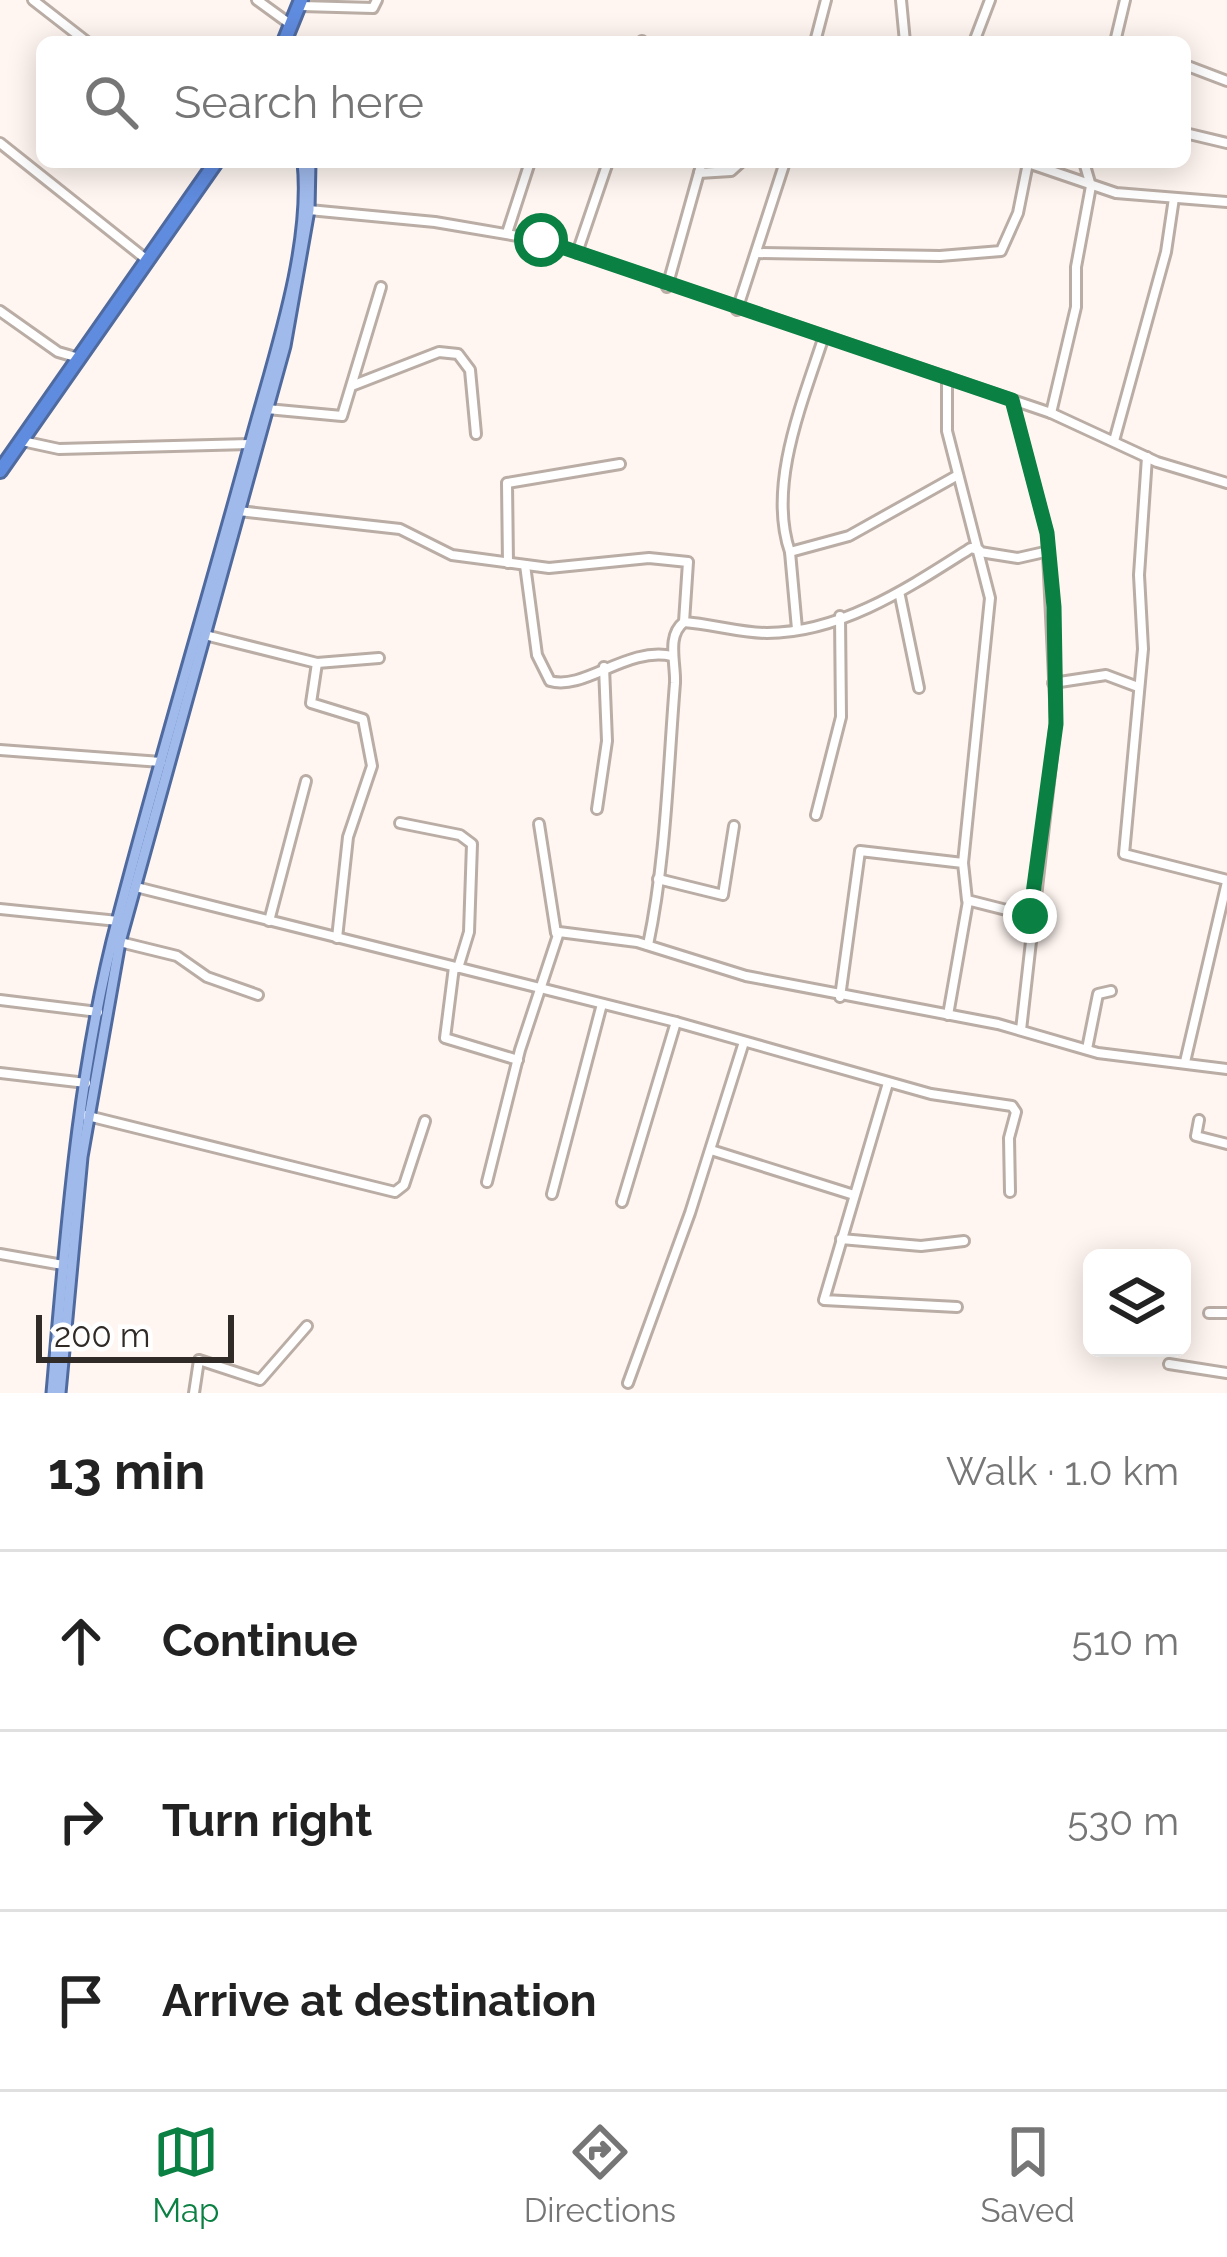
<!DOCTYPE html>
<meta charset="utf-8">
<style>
:root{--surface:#fff;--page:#f6f6f6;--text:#222;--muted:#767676;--line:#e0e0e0;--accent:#0b8043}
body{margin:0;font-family:Raleway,sans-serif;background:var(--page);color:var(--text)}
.controls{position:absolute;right:36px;bottom:36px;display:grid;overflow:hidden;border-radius:18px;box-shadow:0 6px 30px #0003}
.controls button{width:108px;height:108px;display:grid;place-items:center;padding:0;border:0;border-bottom:3px solid var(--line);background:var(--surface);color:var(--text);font:60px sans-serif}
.scale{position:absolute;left:36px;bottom:30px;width:198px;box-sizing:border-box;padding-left:12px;border:6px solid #302b27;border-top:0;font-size:33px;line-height:42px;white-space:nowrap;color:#302b27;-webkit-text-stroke:9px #fff;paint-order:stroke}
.stop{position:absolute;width:36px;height:36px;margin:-27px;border:9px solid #0b8043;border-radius:50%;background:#fff}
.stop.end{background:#0b8043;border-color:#fff;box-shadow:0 3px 12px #0008}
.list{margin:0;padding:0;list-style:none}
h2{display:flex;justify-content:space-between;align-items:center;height:156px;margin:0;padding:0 48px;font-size:51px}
h2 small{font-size:39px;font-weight:400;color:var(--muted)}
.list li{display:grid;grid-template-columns:78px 1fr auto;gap:36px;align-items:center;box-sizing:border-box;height:180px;padding:0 48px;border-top:3px solid var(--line)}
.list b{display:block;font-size:45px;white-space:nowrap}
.list em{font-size:39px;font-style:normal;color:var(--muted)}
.icon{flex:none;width:66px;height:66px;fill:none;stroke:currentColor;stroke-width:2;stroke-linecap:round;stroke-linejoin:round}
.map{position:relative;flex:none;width:1227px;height:1393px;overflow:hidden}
.search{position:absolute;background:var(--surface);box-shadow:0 6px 30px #0003;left:36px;right:36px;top:36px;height:132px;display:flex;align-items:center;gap:30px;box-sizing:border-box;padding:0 42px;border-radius:18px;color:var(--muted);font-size:45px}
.sheet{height:696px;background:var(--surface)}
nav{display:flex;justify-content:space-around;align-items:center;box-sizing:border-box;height:168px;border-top:3px solid var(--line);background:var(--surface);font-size:33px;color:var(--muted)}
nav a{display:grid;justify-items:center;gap:6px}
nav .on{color:var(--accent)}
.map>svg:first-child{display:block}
</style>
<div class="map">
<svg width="1227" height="1393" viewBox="0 0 1227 1393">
<rect width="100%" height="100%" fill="#fff6f1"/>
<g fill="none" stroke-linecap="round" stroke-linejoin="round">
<g stroke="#baada5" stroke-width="14">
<g id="minor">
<polyline points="33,0 87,42"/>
<polyline points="257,0 290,24"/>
<polyline points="901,0 905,42"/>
<polyline points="301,6 373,8 377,0"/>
<polyline points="642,42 642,41"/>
<polyline points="815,42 826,0"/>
<polyline points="974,42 990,0"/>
<polyline points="1115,42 1125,0"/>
<polyline points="1185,65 1227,81"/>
<polyline points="1185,133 1227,143"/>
<polyline points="0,143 147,260"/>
<polyline points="1028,163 1116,193 1227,202"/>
<polyline points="699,173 731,171 741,162"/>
<polyline points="309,210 435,222 541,240 1051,413 1157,462 1227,483"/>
<polyline points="507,233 530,162"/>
<polyline points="577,253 608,162"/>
<polyline points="756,253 940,256 1001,251 1018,213 1028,163"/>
<polyline points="667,287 702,162"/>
<polyline points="737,310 785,162"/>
<polyline points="0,311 58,352 79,358"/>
<path d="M824,336c-21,65 -57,149 -34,216l59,-16 109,-61"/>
<polyline points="947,377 947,431 990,598 963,863"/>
<polyline points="354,385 439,352 458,354 470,370 476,434"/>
<polyline points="1012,400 1047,533 1056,720 1021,1030"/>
<polyline points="267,409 342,416 381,287"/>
<polyline points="1051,413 1076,307 1076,267 1091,186 1084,162"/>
<polyline points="22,441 59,449 250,444"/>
<polyline points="1114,441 1166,252 1174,198"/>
<polyline points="1147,457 1139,575 1143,649 1124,854 1227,880"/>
<path d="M239,511l161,18 52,26 97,13 100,-10 39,4 -4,60c-18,14 -8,41 -9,61 -7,86 -9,177 -27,262"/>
<polyline points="790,552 797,629"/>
<polyline points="980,552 1018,558 1049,551"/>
<polyline points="508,563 507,483 620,464"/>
<path d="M525,565l12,90 13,26c35,10 77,-35 122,-25"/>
<polyline points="900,596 919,688"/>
<path d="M684,622c28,2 56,11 83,11 75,0 144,-47 204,-85l8,2"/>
<polyline points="205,635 317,663 379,658"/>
<polyline points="317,663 311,703 363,719 372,766 348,837 337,938"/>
<polyline points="1053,683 1106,675 1138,687"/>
<polyline points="0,750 161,762"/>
<polyline points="597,809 607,741 604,667"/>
<polyline points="816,815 841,717 840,616"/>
<polyline points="400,823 460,835 472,844 469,932 458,968"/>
<polyline points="539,824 556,933"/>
<polyline points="658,879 723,895 734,826"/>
<polyline points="136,887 676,1022 931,1094 1012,1106 1016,1112 1009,1138 1010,1192"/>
<polyline points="0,909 118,921"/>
<polyline points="269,921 306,781"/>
<polyline points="120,942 177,956 207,977 258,995"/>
<polyline points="454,967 445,1038 518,1060"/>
<polyline points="840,997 860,851 963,863 967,900 1030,916"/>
<polyline points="0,1000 98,1012"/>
<polyline points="948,1015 968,901"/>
<polyline points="1087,1049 1098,994 1111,991"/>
<polyline points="1185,1062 1227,882"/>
<polyline points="0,1073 86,1083"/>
<polyline points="888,1083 824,1300 957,1307"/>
<polyline points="84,1115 395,1192 404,1185 425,1121"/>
<polyline points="1199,1120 1196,1136 1227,1144"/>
<polyline points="711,1150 854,1195"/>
<polyline points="487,1182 520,1050 559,932 637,942 746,976 998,1024 1098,1053 1227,1069"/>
<polyline points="552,1194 602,1004"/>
<polyline points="622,1202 676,1022"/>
<polyline points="841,1239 921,1246 964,1241"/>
<polyline points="0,1254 63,1265"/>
<polyline points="1209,1313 1227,1313"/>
<polyline points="1169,1364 1227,1373"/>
<polyline points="628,1383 690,1213 744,1042"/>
<polyline points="194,1393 199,1360 260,1380 307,1326"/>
</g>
</g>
<g stroke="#4f6a9f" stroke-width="15">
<g id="major">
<path d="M52,1393c14,-159 25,-321 66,-475 42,-161 90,-320 134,-481 22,-81 60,-191 51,-275"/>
<polyline points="60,1393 82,1157 120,942 285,346 309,210 310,162"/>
</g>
</g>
<g stroke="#4f6a9f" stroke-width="18">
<g id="highway">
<polyline points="284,42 301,0"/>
<polyline points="0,471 216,162"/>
</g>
</g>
<use href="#minor" stroke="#fff" stroke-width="8"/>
<use href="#major" stroke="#a0baec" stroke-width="9"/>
<use href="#highway" stroke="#608cdf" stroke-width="12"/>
</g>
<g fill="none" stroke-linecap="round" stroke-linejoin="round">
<polyline stroke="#0b8043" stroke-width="15" points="541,240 1012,400 1047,533 1054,607 1056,724 1030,916"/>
</g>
</svg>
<div class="controls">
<button><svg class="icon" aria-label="layers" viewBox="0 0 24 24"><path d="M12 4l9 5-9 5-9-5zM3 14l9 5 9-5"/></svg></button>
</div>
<div class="scale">200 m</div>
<div class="stop" style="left:541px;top:240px"></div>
<div class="stop end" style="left:1030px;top:916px"></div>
<div class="search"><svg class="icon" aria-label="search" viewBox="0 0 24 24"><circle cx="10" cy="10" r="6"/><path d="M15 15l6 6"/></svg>Search here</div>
</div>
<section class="sheet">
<h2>13 min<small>Walk · 1.0 km</small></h2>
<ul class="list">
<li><svg class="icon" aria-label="ahead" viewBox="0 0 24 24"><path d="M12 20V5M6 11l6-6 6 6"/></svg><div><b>Continue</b></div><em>510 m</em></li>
<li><svg class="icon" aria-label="right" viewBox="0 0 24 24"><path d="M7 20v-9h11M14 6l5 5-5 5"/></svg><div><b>Turn right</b></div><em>530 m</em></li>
<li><svg class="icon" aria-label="arrive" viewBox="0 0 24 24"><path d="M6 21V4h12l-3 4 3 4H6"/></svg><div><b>Arrive at destination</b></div></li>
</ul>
</section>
<nav>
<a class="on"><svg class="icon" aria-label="map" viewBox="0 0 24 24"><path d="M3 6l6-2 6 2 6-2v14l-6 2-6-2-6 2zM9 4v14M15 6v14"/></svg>Map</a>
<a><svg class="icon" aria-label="directions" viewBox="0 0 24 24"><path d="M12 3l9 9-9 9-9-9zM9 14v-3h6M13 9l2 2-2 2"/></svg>Directions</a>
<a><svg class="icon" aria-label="saved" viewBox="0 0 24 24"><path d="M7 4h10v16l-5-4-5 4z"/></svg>Saved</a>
</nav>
